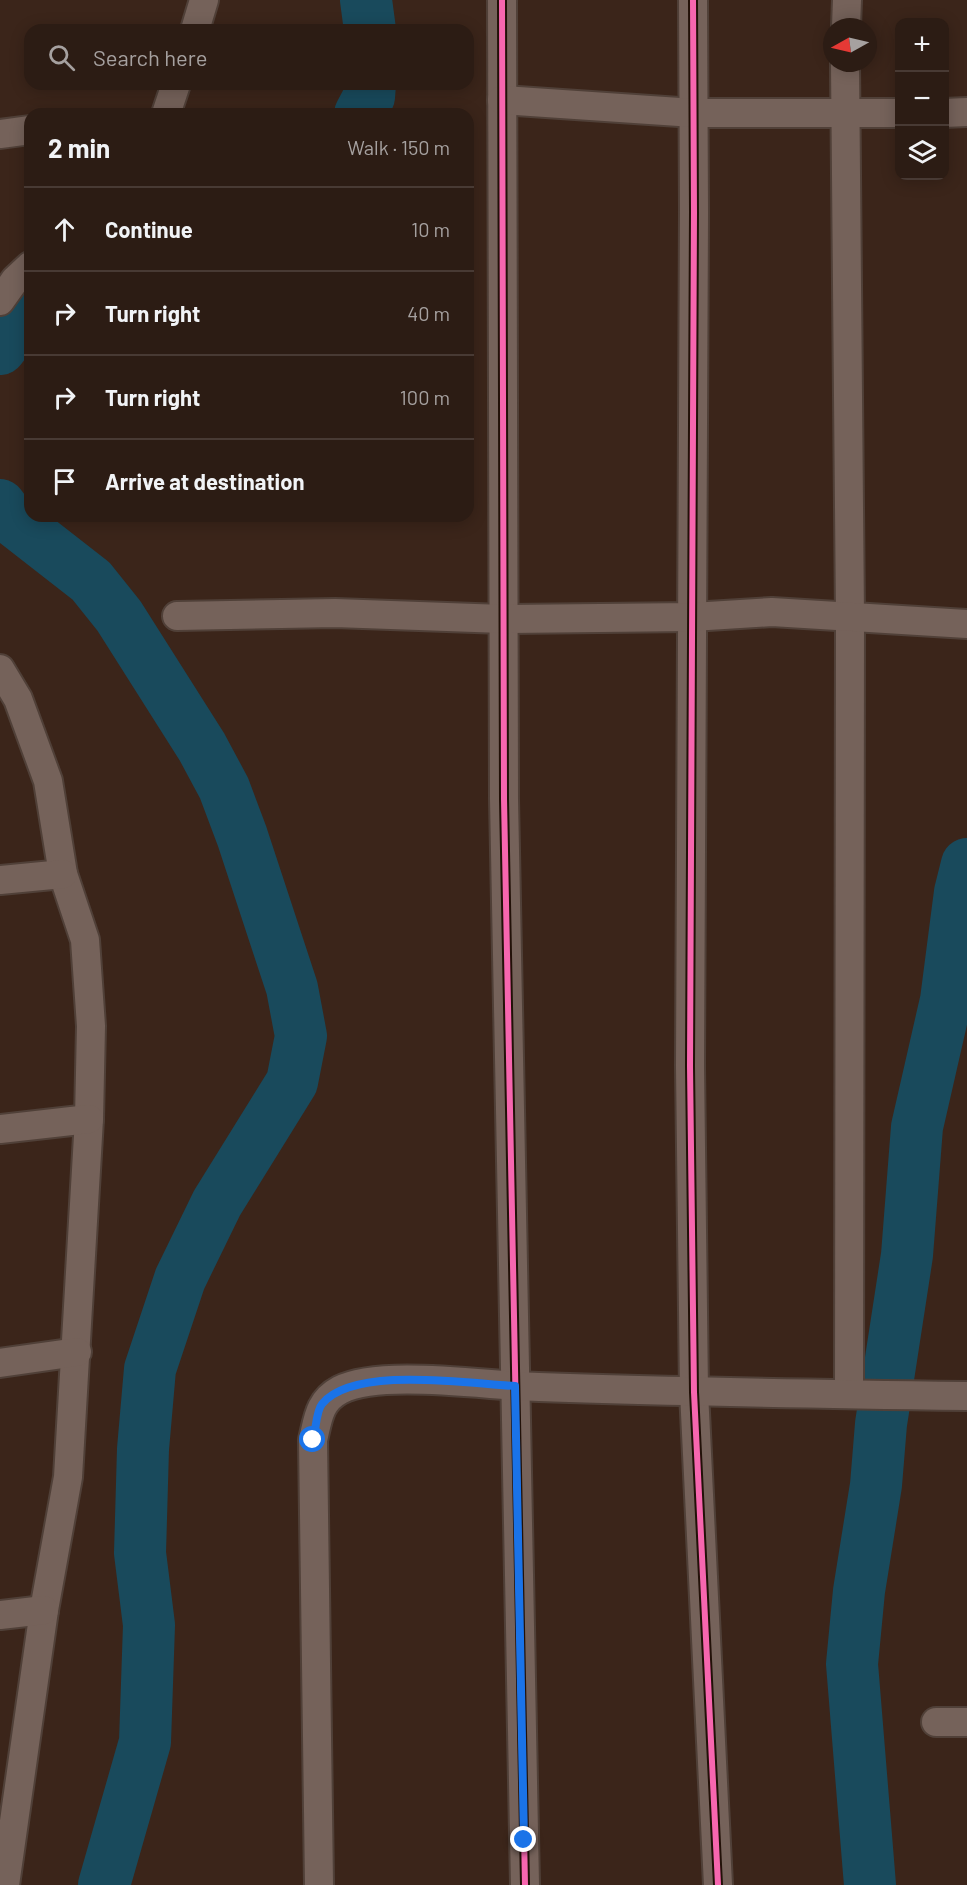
<!DOCTYPE html>
<meta charset="utf-8">
<style>
:root{--surface:#2c1c14;--page:#382922;--text:#f1f3f6;--muted:#a6a1a0;--line:#483a34}
body{margin:0;font-family:Barlow,sans-serif;background:var(--page);color:var(--text)}
.controls{position:absolute;right:18px;top:18px;display:grid;overflow:hidden;border-radius:12px;box-shadow:0 3px 15px #0003}
.controls button{width:54px;height:54px;display:grid;place-items:center;padding:0;border:0;border-bottom:2px solid var(--line);background:var(--surface);color:var(--text);font:30px sans-serif}
.compass{position:absolute;left:823px;top:18px;width:54px;height:54px;border-radius:50%;background:var(--surface);box-shadow:0 3px 15px #0003;rotate:262deg}
.stop{position:absolute;width:18px;height:18px;margin:-14px;border:4px solid #1a73e8;border-radius:50%;background:#fff}
.stop.end{background:#1a73e8;border-color:#fff;box-shadow:0 2px 6px #0008}
.list{margin:0;padding:0;list-style:none}
h2{display:flex;justify-content:space-between;align-items:center;height:78px;margin:0;padding:0 24px;font-size:26px}
h2 small{font-size:20px;font-weight:400;color:var(--muted)}
.list li{display:grid;grid-template-columns:39px 1fr auto;gap:18px;align-items:center;box-sizing:border-box;height:84px;padding:0 24px;border-top:2px solid var(--line)}
.list b{display:block;font-size:22px;white-space:nowrap}
.list em{font-size:20px;font-style:normal;color:var(--muted)}
.icon{flex:none;width:33px;height:33px;fill:none;stroke:currentColor;stroke-width:2;stroke-linecap:round;stroke-linejoin:round}
.map{position:relative;flex:none;width:967px;height:1885px;overflow:hidden}
.search{position:absolute;background:var(--surface);box-shadow:0 3px 15px #0003;left:24px;top:24px;width:450px;height:66px;display:flex;align-items:center;gap:15px;box-sizing:border-box;padding:0 21px;border-radius:18px;color:var(--muted);font-size:22px}
.panel{position:absolute;background:var(--surface);box-shadow:0 3px 15px #0003;left:24px;top:108px;width:450px;height:414px;border-radius:18px}
.map>svg:first-child{display:block}
</style>
<div class="map">
<svg width="967" height="1885" viewBox="0 0 967 1885">
<rect width="100%" height="100%" fill="#3b251a"/>
<g fill="none" stroke-linecap="round" stroke-linejoin="round">
<g stroke="#194a5c" stroke-width="52">
<polyline points="366,0 370,30"/>
<polyline points="360,114 369,97 370,84"/>
<polyline points="0,349 19,324 30,314"/>
<polyline points="0,505 9,517 91,581 119,616 202,747 224,788 242,836 292,988 301,1036 292,1082 217,1203 180,1279 150,1369 143,1449 140,1553 149,1625 145,1742 104,1885"/>
<polyline points="870,1885 852,1664 859,1591 876,1485 881,1424 907,1255 917,1127 946,1000 960,892 967,864"/>
</g>
<g stroke="#504038" stroke-width="32">
<g id="minor">
<polyline points="502,0 504,799 525,1885"/>
<polyline points="693,0 694,212 690,1066 694,1392 718,1885"/>
<polyline points="846,27 847,0"/>
<polyline points="195,30 204,0"/>
<polyline points="845,63 850,617 849,1393"/>
<polyline points="502,100 694,113 900,113"/>
<polyline points="944,113 967,112"/>
<polyline points="166,114 176,84"/>
<polyline points="0,134 30,130"/>
<polyline points="0,301 15,280 30,266"/>
<polyline points="177,616 335,613 503,619 692,617 772,612 967,624"/>
<polyline points="0,669 18,699 48,781 63,874 85,940 91,1026 89,1119 68,1477 44,1610 5,1885"/>
<polyline points="0,880 63,874"/>
<polyline points="0,1129 89,1119"/>
<polyline points="0,1363 77,1352"/>
<polyline points="0,1615 44,1610"/>
<polyline points="936,1722 967,1722"/>
<path d="M319,1885l-6,-445c5,-21 6,-39 27,-50 41,-21 149,-4 199,-3 143,5 285,7 428,9"/>
</g>
</g>
<use href="#minor" stroke="#75625a" stroke-width="28"/>
<g stroke="#221108" stroke-width="10">
<g id="cycleway">
<polyline points="502,0 504,799 525,1885"/>
<polyline points="693,0 694,212 690,1066 694,1392 718,1885"/>
</g>
</g>
<use href="#cycleway" stroke="#f766af" stroke-width="6"/>
</g>
<g fill="none" stroke-linecap="round" stroke-linejoin="round">
<path stroke="#1a73e8" stroke-width="8" d="M313,1440c3,-10 3,-29 9,-36 32,-39 148,-20 193,-18l9,454"/>
</g>
</svg>
<div class="controls">
<button>+</button>
<button>−</button>
<button><svg class="icon" aria-label="layers" viewBox="0 0 24 24"><path d="M12 4l9 5-9 5-9-5zM3 14l9 5 9-5"/></svg></button>
</div>
<svg class="compass" viewBox="-18 -18 36 36"><path d="M0-13l5 13h-10z" fill="#e53935"/><path d="M0 13l5-13h-10z" fill="#a6a1a0"/></svg>
<div class="stop" style="left:313px;top:1440px"></div>
<div class="stop end" style="left:524px;top:1840px"></div>
<div class="search"><svg class="icon" aria-label="search" viewBox="0 0 24 24"><circle cx="10" cy="10" r="6"/><path d="M15 15l6 6"/></svg>Search here</div>
<section class="panel">
<h2>2 min<small>Walk · 150 m</small></h2>
<ul class="list">
<li><svg class="icon" aria-label="ahead" viewBox="0 0 24 24"><path d="M12 20V5M6 11l6-6 6 6"/></svg><div><b>Continue</b></div><em>10 m</em></li>
<li><svg class="icon" aria-label="right" viewBox="0 0 24 24"><path d="M7 20v-9h11M14 6l5 5-5 5"/></svg><div><b>Turn right</b></div><em>40 m</em></li>
<li><svg class="icon" aria-label="right" viewBox="0 0 24 24"><path d="M7 20v-9h11M14 6l5 5-5 5"/></svg><div><b>Turn right</b></div><em>100 m</em></li>
<li><svg class="icon" aria-label="arrive" viewBox="0 0 24 24"><path d="M6 21V4h12l-3 4 3 4H6"/></svg><div><b>Arrive at destination</b></div></li>
</ul>
</section>
</div>
